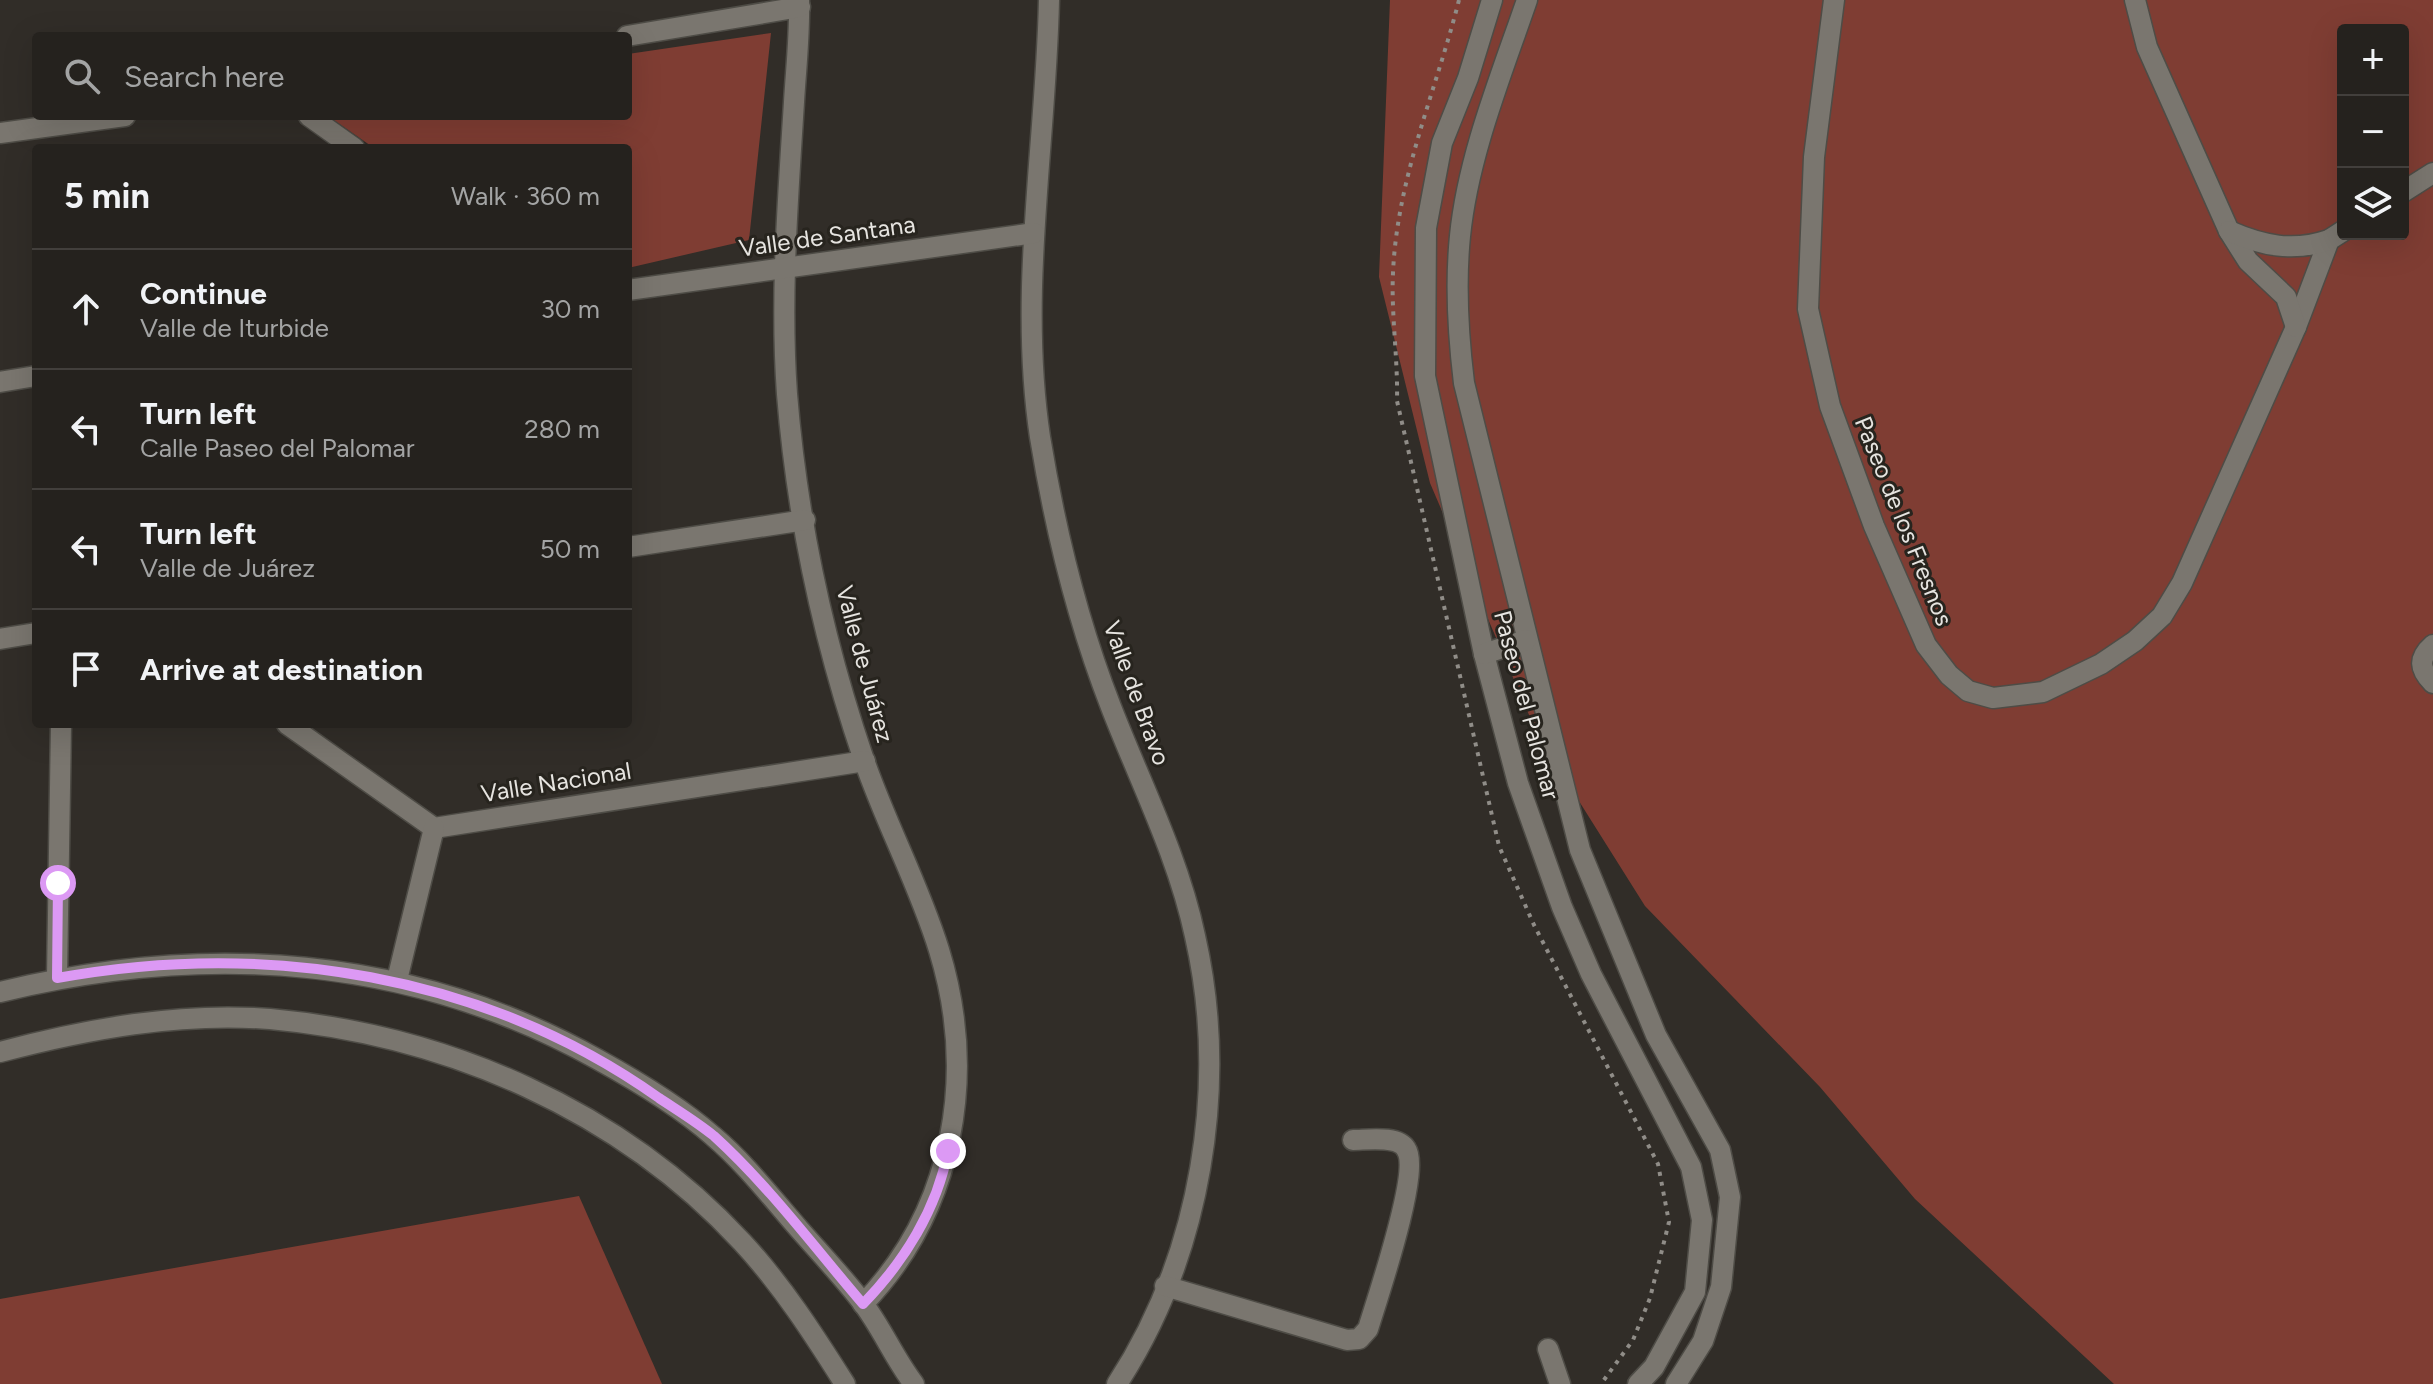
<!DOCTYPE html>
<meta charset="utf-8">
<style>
:root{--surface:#25221e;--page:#2d2a27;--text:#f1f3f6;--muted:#a3a4a4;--line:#423f3c}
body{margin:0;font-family:Figtree,sans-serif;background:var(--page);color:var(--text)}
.controls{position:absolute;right:24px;top:24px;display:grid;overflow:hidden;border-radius:8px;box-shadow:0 8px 32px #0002}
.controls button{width:72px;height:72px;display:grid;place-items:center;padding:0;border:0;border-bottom:2px solid var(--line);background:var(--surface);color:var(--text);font:40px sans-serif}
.stop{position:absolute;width:24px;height:24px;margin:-18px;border:6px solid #dc99f4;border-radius:50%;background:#fff}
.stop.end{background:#dc99f4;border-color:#fff;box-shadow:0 2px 8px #0008}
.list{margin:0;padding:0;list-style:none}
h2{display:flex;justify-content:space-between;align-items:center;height:104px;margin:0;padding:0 32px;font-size:34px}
h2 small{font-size:26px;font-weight:400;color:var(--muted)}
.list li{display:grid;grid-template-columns:52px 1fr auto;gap:24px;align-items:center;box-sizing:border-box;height:120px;padding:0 32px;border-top:2px solid var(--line)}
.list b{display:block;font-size:30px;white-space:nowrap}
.list p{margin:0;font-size:26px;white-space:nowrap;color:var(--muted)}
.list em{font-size:26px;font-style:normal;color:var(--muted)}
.icon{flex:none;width:44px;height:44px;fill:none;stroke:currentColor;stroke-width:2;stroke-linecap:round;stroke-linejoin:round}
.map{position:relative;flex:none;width:2433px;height:1384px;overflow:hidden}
.search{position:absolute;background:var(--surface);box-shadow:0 8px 32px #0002;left:32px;top:32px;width:600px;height:88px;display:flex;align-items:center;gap:20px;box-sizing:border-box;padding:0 28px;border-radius:8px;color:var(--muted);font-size:30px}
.panel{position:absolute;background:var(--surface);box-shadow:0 8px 32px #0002;left:32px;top:144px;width:600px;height:584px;border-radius:8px}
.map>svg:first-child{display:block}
</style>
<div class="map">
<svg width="2433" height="1384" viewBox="0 0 2433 1384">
<rect width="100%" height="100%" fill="#312d28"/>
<g fill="#7f3d33" fill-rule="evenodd">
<path d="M1390,0h1043v1384h-319l-199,-185 -95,-112 -175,-181 -107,-170 -108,-253 -51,-206zM2343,30h60v204h-60z"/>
<polygon points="771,33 749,240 628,268 628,148 374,148 328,116 628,116 628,54"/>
<polygon points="579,1196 662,1384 0,1384 0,1299"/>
</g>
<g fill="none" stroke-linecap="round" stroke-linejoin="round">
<g stroke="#4e4c46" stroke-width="23">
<g id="minor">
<path d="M799,0c1,34 -3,68 -5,102 -6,97 -14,195 -7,292 10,124 37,249 77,366 22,64 55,125 75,190 38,124 16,259 -76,354"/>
<path d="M1049,0c-3,145 -31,292 -9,437 15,92 37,183 71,270 29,75 67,149 84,229 34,150 6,319 -78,448"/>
<polyline points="1492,0 1468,78 1442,143 1426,228 1425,376 1484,654 1518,783 1562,907 1591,974 1691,1167 1702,1220 1695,1292 1654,1367 1638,1384"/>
<path d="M1527,0c-26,76 -59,156 -67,236 -5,50 -2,98 4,147l116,467 76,185 64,115 10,47 -9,90 -18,54 -27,43"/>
<polyline points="1834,0 1814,157 1808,309 1830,406 1874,526 1926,645 1949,675 1968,691 1993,698 2043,692 2101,664 2135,641 2162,616 2182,583 2296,327 2329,240 2343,231"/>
<polyline points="2135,0 2147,47 2229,231 2248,261 2286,297 2296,327"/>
<polyline points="627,36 800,7"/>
<polyline points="309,116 354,148"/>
<polyline points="0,133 125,116"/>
<polyline points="2403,192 2433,173"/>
<path d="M2229,231c34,15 64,21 100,9"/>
<polyline points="628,290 1034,233"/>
<polyline points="0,382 36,376"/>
<polyline points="628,547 805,520"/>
<polyline points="0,639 36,633"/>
<path d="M2433,645c-15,13 -14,24 0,38"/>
<polyline points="1484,654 1526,640"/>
<polyline points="287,724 434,828 865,761"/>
<polyline points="57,978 61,724"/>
<polyline points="397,980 434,828"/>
<path d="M0,992c206,-50 410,-37 597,67 40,22 82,47 116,77 32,27 58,61 86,93 21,24 44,48 63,73 20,26 32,56 52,82"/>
<path d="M0,1052c87,-23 179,-40 270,-33 177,16 350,91 472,223 40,43 72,93 103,142"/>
<path d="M1165,1286l182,54 12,-1 9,-10c9,-30 53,-158 38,-180 -8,-14 -39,-9 -53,-9"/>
<polyline points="1548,1349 1560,1384"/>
</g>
</g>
<path stroke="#908d88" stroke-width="4" stroke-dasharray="4 6" stroke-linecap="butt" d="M1459,0c-23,91 -62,178 -66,273 -2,40 5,86 4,128l102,445 35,79 124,239 11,58 -19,76 -17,42 -32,44"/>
<use href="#minor" stroke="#7a766f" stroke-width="20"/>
</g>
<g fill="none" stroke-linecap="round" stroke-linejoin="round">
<path stroke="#dc99f4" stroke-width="10" d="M58,883l-1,95c209,-38 427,-4 602,120 18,12 38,24 55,38 55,50 101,112 149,168 41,-42 74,-95 85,-153"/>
</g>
<g text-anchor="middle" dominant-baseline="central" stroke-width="6" stroke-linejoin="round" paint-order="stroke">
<g font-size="24" fill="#e6e4e0" stroke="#27241e">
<text transform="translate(827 236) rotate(-8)">Valle de Santana</text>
<text transform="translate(1904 521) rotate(68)">Paseo de los Fresnos</text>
<text transform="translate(865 664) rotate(75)">Valle de Juárez</text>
<text transform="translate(1137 693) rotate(70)">Valle de Bravo</text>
<text transform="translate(1527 705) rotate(75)">Paseo del Palomar</text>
<text transform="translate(556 782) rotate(-9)">Valle Nacional</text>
</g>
</g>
</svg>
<div class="controls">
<button>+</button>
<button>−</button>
<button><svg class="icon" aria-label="layers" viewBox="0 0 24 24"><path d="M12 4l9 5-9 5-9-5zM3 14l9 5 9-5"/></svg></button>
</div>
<div class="stop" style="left:58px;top:883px"></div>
<div class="stop end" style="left:948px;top:1151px"></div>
<div class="search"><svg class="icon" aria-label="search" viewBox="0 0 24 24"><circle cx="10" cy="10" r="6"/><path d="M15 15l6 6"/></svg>Search here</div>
<section class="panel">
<h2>5 min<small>Walk · 360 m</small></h2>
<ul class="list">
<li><svg class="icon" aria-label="ahead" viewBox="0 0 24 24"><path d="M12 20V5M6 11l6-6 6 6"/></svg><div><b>Continue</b><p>Valle de Iturbide</p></div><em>30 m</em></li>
<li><svg class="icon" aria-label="left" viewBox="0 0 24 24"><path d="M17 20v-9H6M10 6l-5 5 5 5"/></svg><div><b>Turn left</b><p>Calle Paseo del Palomar</p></div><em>280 m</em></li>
<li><svg class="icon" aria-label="left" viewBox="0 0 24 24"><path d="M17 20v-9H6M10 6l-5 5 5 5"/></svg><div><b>Turn left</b><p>Valle de Juárez</p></div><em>50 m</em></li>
<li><svg class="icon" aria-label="arrive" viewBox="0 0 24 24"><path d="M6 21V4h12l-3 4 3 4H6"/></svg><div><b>Arrive at destination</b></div></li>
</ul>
</section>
</div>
